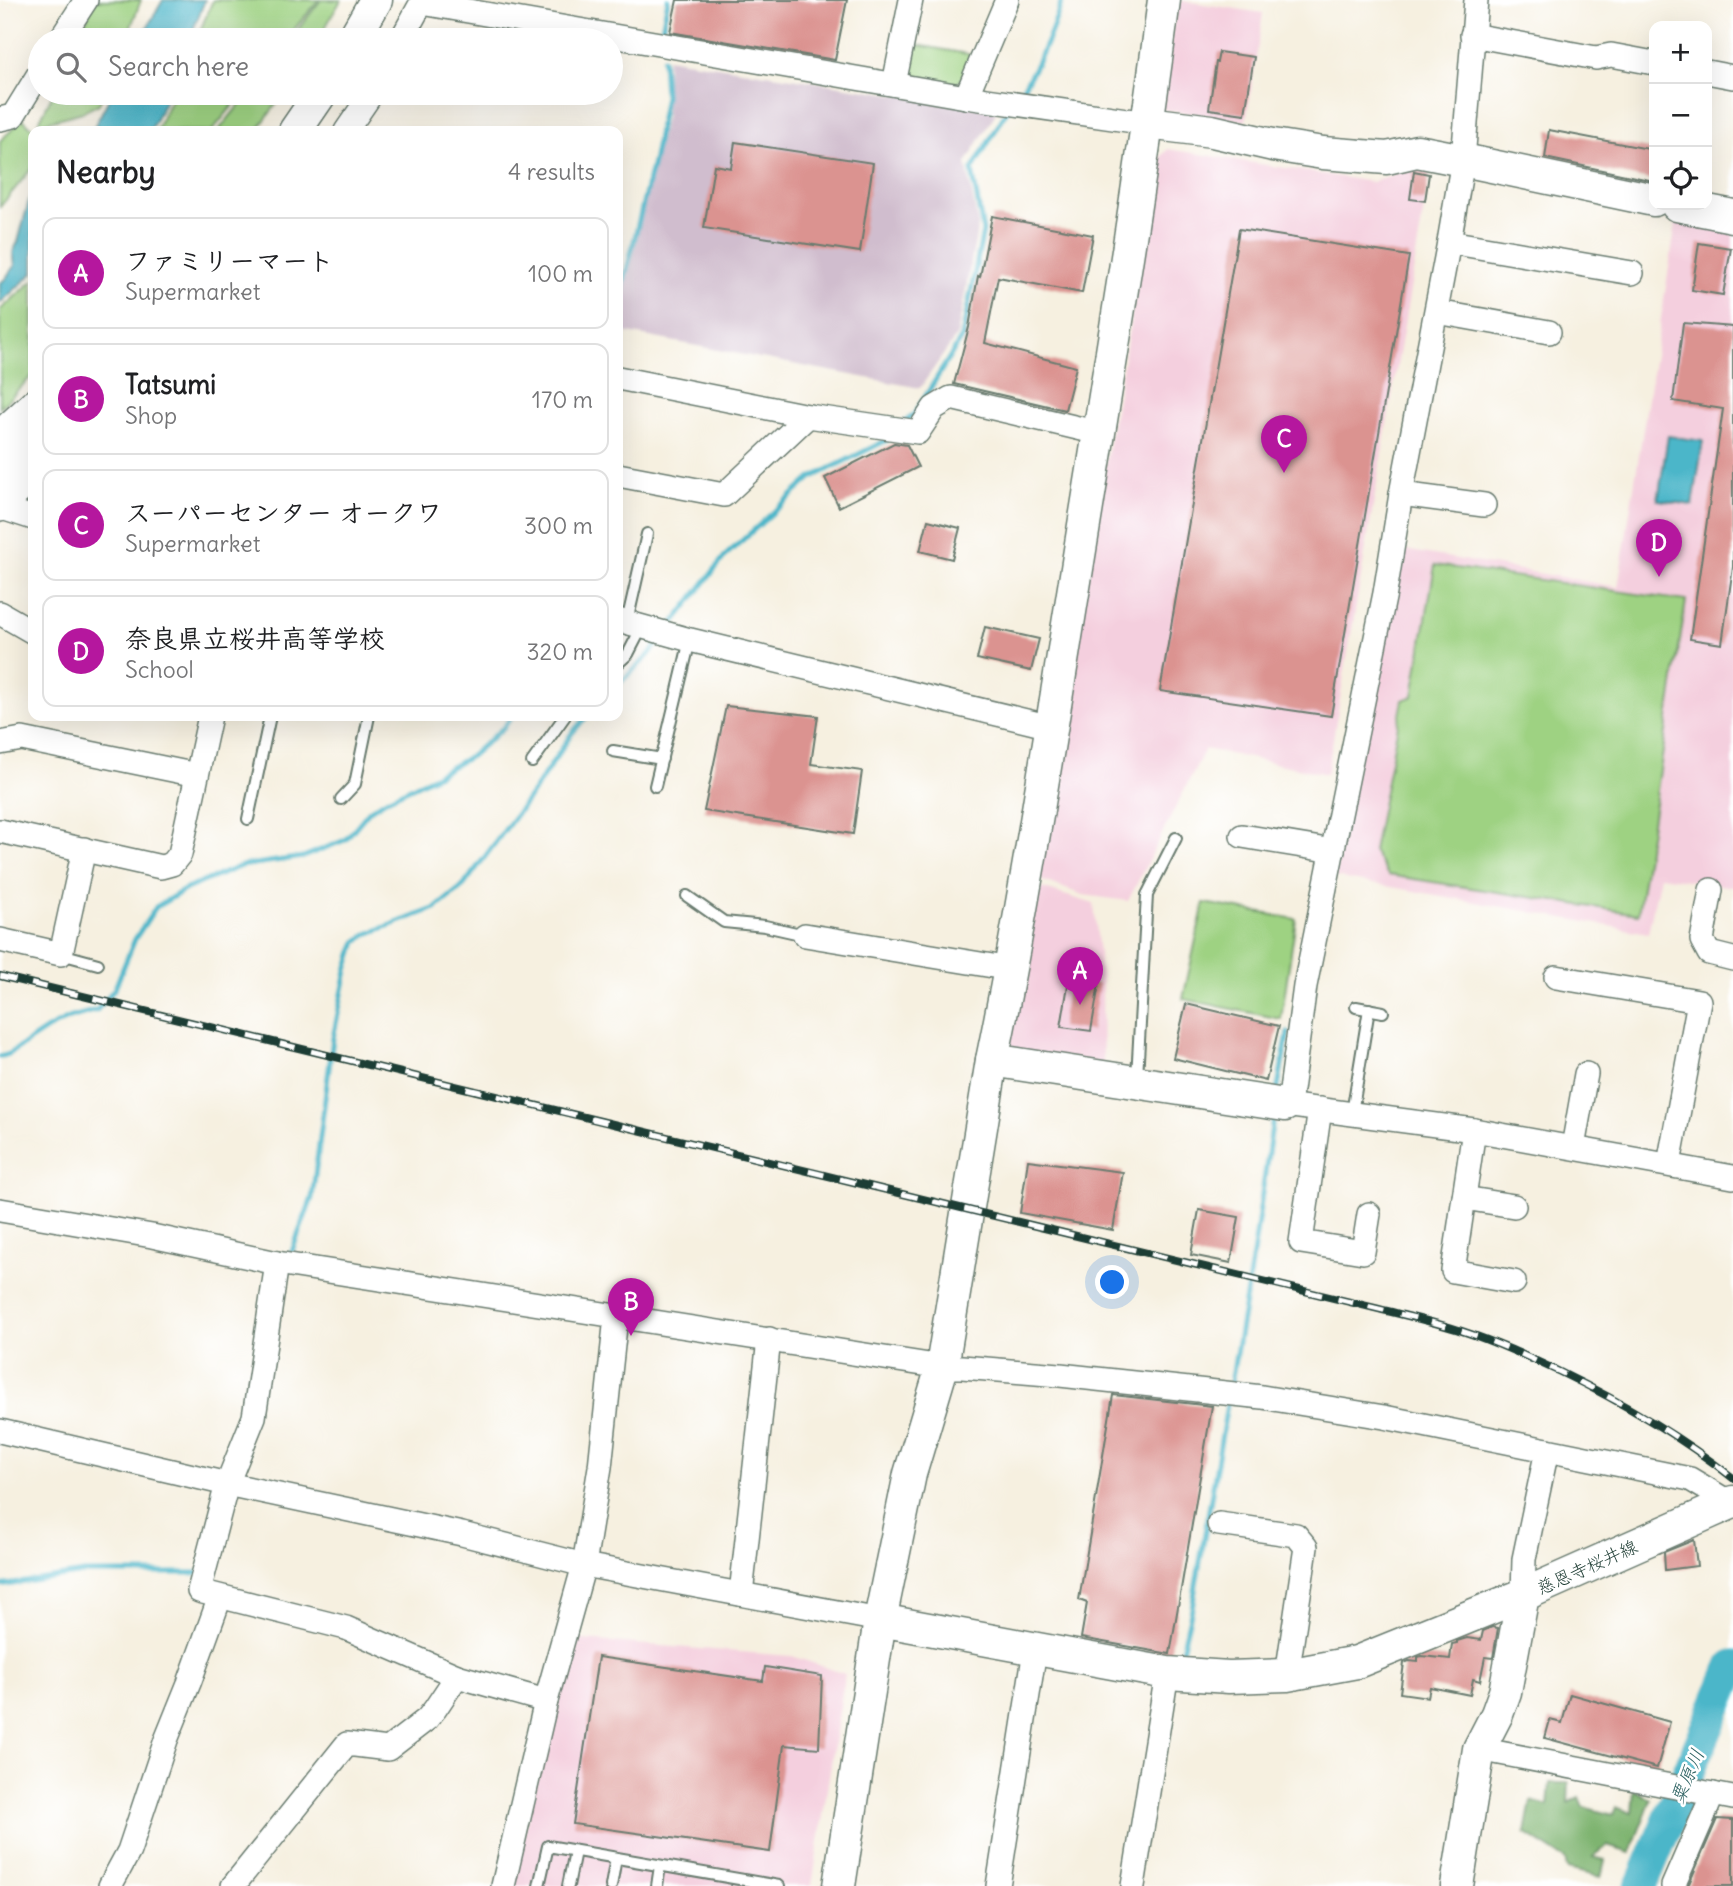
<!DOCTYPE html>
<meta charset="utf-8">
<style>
:root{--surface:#fff;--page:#f2f2f2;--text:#202124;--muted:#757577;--line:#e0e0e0;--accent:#b5179e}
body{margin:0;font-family:Delius,"Klee One",sans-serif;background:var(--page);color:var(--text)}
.controls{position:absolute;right:21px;top:21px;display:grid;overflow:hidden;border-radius:14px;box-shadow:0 7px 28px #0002}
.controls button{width:63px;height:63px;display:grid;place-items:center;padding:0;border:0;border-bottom:2px solid var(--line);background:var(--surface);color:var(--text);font:35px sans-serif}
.you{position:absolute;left:1113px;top:1283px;width:24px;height:24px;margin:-18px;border:5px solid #fff;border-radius:50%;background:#1a73e8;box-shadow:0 0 0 10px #1a73e833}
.badge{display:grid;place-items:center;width:46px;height:46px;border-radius:50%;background:var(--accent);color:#fff;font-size:23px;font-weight:700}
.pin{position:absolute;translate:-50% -58px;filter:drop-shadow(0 2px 4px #0008)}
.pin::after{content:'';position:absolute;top:37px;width:24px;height:21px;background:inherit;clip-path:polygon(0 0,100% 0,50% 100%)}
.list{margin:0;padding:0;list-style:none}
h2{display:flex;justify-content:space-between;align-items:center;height:91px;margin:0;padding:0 28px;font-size:30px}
h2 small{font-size:23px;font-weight:400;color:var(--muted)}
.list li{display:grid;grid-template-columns:46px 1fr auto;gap:21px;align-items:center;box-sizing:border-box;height:112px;margin:0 14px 14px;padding:0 14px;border:2px solid var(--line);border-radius:14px}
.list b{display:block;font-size:26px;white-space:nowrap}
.list p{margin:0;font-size:23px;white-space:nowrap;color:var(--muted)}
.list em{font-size:23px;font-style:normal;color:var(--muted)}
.icon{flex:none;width:38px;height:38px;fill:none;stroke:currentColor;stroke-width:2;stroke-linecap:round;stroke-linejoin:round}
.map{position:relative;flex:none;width:1733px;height:1886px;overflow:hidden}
.search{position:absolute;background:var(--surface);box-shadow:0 7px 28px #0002;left:28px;top:28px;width:595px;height:77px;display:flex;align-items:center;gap:18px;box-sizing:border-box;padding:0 24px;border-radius:38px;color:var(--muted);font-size:26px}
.panel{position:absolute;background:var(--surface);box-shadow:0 7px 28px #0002;left:28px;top:126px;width:595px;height:595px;border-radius:14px}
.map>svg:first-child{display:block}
</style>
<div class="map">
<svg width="1733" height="1886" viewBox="0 0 1733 1886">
<rect width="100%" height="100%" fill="#fff"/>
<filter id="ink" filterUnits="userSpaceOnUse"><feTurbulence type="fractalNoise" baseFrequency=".0143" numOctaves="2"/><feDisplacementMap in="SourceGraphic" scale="14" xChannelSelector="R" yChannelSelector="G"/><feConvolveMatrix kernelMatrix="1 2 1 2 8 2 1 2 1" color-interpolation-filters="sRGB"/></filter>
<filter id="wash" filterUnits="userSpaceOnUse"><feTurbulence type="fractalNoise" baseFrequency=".00686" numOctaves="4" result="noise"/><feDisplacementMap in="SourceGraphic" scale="28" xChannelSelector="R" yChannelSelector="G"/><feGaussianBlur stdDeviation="1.57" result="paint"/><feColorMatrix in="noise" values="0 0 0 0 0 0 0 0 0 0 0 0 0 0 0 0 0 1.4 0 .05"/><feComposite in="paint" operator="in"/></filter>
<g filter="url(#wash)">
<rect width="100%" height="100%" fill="#f6f0e0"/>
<g fill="#f4cfde" fill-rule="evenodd">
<polygon points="1177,0 1263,13 1246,121 1160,109"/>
<polygon points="1168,149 1372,182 1419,165 1431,168 1327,774 1205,749 1128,901 1083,895 1038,879 1070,665 1159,159"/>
<path d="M1677,217l56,11v111l-43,300 32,5 11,-77v320l-73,-11 -12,57 -313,-56 64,-328 219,38zM1700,243l22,52 -30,-6zM1683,323l40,4 -12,80 -38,-6zM1413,697l225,217 -235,-214z"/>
<polygon points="1035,886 1094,904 1102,984 1103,1070 1007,1050"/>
<polygon points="570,1639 792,1656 845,1674 812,1886 512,1886"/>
</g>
<polygon fill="#d0bdce" points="667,58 997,111 966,163 978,225 957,335 920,388 618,331 618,320 666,114"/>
<g fill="#9ed282" stroke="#5e885b" stroke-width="2">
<polygon points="95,0 141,0 126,40 77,40"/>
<polygon points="213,0 319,0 285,40 196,40"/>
<polygon points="321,0 341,0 318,40 290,40"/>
<path d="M912,44l61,11c-4,7 -7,21 -13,26 -10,10 -46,3 -53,-7z"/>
<polygon points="53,93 104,93 99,104 83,112 38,124"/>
<polygon points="174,93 243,93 212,131 156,131"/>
<polygon points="249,93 284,93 257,131 218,131"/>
<polygon points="23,119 35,131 33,167 0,207 0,141"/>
<polygon points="33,281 33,375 0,408 0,310"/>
<polygon points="1435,565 1686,601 1638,914 1388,875 1373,851 1403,700 1413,696"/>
<polygon points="1204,903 1296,919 1281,1019 1183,999"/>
</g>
<polygon fill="#7eb470" stroke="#4e7852" stroke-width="2" points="1550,1783 1569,1783 1568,1803 1579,1797 1583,1807 1613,1815 1616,1807 1632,1813 1634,1789 1651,1800 1630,1853 1607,1846 1593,1857 1605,1860 1601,1877 1567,1869 1565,1859 1525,1833 1531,1801 1548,1806"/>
<g fill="#4cb6c9" stroke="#367a7e" stroke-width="2">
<polygon points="163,0 205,0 189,40 140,40"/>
<polygon points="112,93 169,93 150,131 92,131"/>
<polygon points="33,190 33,273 0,303 0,283 5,279 15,265 13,252 18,242 29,200"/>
<polygon points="1668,436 1703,441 1693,505 1658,500"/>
</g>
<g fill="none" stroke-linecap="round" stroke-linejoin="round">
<g stroke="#4cb6c9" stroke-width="5">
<polyline points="662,29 668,0"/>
<path d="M1016,98c20,-28 36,-65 46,-98"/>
<polyline points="618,307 654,158 665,96 663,59"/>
<polyline points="905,422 915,413 962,337 983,231 972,170 1008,109"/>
<polyline points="669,629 725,556 811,478 887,440 891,436"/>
<polyline points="618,685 647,657 661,640"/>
<polyline points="0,1057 9,1054 49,1028 69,1018 97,1010 115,988 135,939 156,907 186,889 241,866 303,857 345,840 370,810 389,798 431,778 471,756 504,727 512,716"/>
<polyline points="1277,1092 1288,1033"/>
<polyline points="289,1259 312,1198 333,1038 347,970 356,942 367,934 436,908 464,885 535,789 572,733 587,716"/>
<polyline points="1230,1389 1253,1255 1274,1112"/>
<polyline points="0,1586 84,1573 198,1573"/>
<polyline points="1181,1654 1192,1608 1228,1399"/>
</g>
<polyline stroke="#4cb6c9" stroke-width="33" points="1641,1886 1733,1666"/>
</g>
<g id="blocks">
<g fill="#db9390">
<polygon points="677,0 847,0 835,60 670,32"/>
<polygon points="1219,52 1254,57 1245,114 1209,109 1216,62 1217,62"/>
<polygon points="1549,130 1654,150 1654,181 1545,158"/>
<polygon points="735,142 873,163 860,252 704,228 714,165 731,168"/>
<polygon points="1414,171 1429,174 1425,201 1410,199"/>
<polygon points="992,216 1093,235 1082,293 998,277 985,343 1076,367 1065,410 954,384 969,327 978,276 980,277"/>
<polygon points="1239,229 1409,256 1331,716 1160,691"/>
<polygon points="1699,243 1731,248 1723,295 1692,290"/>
<polygon points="1683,323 1733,327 1733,567 1722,644 1690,639 1723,409 1673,401"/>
<polygon points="894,443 907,445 918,467 839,507 825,478"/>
<polygon points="928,520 960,528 952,559 920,551"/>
<polygon points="985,627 1039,639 1031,671 977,659"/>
<polygon points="726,706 818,716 811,764 862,771 853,834 704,811"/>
<polygon points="1069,979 1099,984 1091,1031 1061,1027"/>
<polygon points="1186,1004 1279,1026 1266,1081 1173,1058"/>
<polygon points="1028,1160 1123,1172 1113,1230 1020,1213"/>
<polygon points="1199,1210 1239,1217 1231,1263 1191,1255"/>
<polygon points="1113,1395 1212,1406 1170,1654 1081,1638 1087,1603 1079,1600"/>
<polygon points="1694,1540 1697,1566 1665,1570 1664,1552"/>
<polygon points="1492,1627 1498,1628 1493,1658 1485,1657 1480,1681 1473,1679 1470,1695 1430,1687 1428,1697 1400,1693 1404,1663 1409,1661 1418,1662 1418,1657 1422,1656 1450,1659 1452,1644 1457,1643 1457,1641 1467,1638 1481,1640 1483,1631"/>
<polygon points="598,1657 763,1681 765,1667 822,1676 819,1748 784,1745 770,1852 573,1824"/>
<polygon points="1570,1694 1670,1722 1657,1768 1545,1738 1550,1720 1562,1723"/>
<polygon points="1717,1819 1733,1820 1733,1886 1688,1886"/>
</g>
</g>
</g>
<g filter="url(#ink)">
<use href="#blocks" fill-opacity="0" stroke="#6a7c70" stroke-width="2"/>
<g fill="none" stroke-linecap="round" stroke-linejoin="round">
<g stroke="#6a7c70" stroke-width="14">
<g id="lane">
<polyline points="627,622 647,534"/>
<polyline points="618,663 628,654 642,627"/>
<polyline points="613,751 662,759"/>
<polyline points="532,762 565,716"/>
<polyline points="655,786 690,640"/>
<polyline points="341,799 355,784 369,716"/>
<polyline points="248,819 270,716"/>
<polyline points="687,896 724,922 765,926 805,935"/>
<polyline points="61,954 98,964"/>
<polyline points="1356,1007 1383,1012"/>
<polyline points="1137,1078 1147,895 1176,838"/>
<polyline points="1352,1113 1369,1009"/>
<polyline points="539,1886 548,1846 779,1886"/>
<polyline points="568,1886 575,1851"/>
<polyline points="611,1886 616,1858"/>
<polyline points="657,1886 660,1866"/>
</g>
</g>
<g stroke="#6a7c70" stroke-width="26">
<g id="street">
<polyline points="422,3 966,97 1148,123"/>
<polyline points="1472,35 1596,58 1611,55 1654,63"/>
<polyline points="60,40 86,0"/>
<polyline points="401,40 423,0"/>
<polyline points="1707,72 1733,77"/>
<polyline points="894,84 911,0"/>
<polyline points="966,97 1007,0"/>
<polyline points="0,119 13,116 40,72"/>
<polyline points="346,131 372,93"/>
<polyline points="1449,242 1632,273"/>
<polyline points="1437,312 1549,332"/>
<polyline points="618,378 808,416 918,432 934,408 951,398 1099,433"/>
<polyline points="0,431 33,401"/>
<polyline points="618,475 724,495 808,416"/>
<polyline points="1401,494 1484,505"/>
<polyline points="2,508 33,518"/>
<polyline points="0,510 33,480"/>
<polyline points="0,613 33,632"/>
<polyline points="618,620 690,640 1051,727"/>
<polyline points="0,743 22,739 197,775"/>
<polyline points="0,831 161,867 172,864 180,854 210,716"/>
<polyline points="1242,836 1333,851"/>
<polyline points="1711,890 1702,940 1709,953 1733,959"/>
<polyline points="805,935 1011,969"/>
<polyline points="0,940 61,954 84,849"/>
<polyline points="1556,977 1699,1001 1669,1164"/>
<polyline points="1285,1105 1474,1130 1733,1177"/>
<polyline points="1289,1105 1305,986 1385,593 1401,494 1449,242 1463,160 1476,0"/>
<polyline points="1320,1109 1301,1242 1363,1252 1369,1214"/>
<polyline points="1474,1130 1453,1271 1514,1282"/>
<polyline points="1573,1147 1586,1074"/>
<polyline points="1464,1198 1514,1206"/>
<polyline points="0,1210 152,1236 277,1263 942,1367 962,1367 1060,1375 1262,1397 1384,1417 1690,1479 1730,1503"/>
<polyline points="277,1263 254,1417 227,1484 199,1591 346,1628 457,1676 546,1701"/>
<polyline points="0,1431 227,1484 462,1534 584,1565 880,1620"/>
<polyline points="1219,1524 1296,1535 1306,1547 1287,1675"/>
<polyline points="741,1594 769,1339"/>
<polyline points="1523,1595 1524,1559 1547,1450"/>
<polyline points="1479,1749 1733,1798"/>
<polyline points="110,1886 129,1851 166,1740 189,1683 220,1597"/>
<polyline points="233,1886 347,1744 388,1749 427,1719 435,1709 457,1676"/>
<polyline points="503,1886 546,1701 584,1565 600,1467 616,1317"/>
<polyline points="998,1886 1035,1650"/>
<polyline points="1133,1886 1167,1673"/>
<polyline points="1673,1886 1713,1794"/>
</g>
</g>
<g stroke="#6a7c70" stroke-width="35">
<g id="secondary">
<path d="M1164,0c-25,194 -58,388 -89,581 -26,160 -50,320 -83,479l293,45"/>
<polyline points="353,40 376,0"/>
<polyline points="1148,123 1212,131 1273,145 1323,153 1387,158 1417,151 1463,160 1654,200"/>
<polyline points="295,131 321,93"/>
<polyline points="1677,205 1733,216"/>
<polyline points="0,454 33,421"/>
<polyline points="0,484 33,451"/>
<polyline points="880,1620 910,1474 942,1367 992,1060"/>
<polyline points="839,1886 880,1620 1167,1673 1229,1677 1287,1675 1357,1662 1523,1595 1733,1502"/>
<polyline points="1457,1886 1479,1749 1497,1714 1505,1692 1523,1595"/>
</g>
</g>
<use href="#lane" stroke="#fff" stroke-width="10"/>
<use href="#street" stroke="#fff" stroke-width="23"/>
<use href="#secondary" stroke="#fff" stroke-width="32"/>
<g stroke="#1f3d34" stroke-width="8">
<path id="rail" d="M0,976l1379,333c28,7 56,13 83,22 34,11 66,26 98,41 62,30 120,64 173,106"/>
</g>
<use href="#rail" stroke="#fff" stroke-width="5" stroke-dasharray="16" stroke-linecap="butt"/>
</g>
</g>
<g text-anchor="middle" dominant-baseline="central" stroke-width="5" stroke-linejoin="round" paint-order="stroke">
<g font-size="18" fill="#1f3d34" stroke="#fff">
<text transform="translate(1587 1567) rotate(-24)">慈恩寺桜井線</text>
</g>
<g font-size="19" font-style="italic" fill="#2c6161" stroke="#fff">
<text transform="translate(1687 1776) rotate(-67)">粟原川</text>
</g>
</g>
</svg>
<div class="controls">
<button>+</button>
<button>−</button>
<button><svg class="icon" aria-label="locate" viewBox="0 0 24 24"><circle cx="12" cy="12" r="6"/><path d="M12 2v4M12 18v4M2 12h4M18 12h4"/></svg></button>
</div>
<div class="you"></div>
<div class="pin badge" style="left:1080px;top:1005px">A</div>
<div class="pin badge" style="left:631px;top:1336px">B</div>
<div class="pin badge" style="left:1284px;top:473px">C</div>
<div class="pin badge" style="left:1659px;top:577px">D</div>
<div class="search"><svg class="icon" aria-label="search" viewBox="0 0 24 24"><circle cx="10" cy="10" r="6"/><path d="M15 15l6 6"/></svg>Search here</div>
<section class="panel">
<h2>Nearby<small>4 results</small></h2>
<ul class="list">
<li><span class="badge">A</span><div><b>ファミリーマート</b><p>Supermarket</p></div><em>100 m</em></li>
<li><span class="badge">B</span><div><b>Tatsumi</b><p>Shop</p></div><em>170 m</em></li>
<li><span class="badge">C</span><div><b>スーパーセンター オークワ</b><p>Supermarket</p></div><em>300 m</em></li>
<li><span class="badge">D</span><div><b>奈良県立桜井高等学校</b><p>School</p></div><em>320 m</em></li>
</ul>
</section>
</div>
